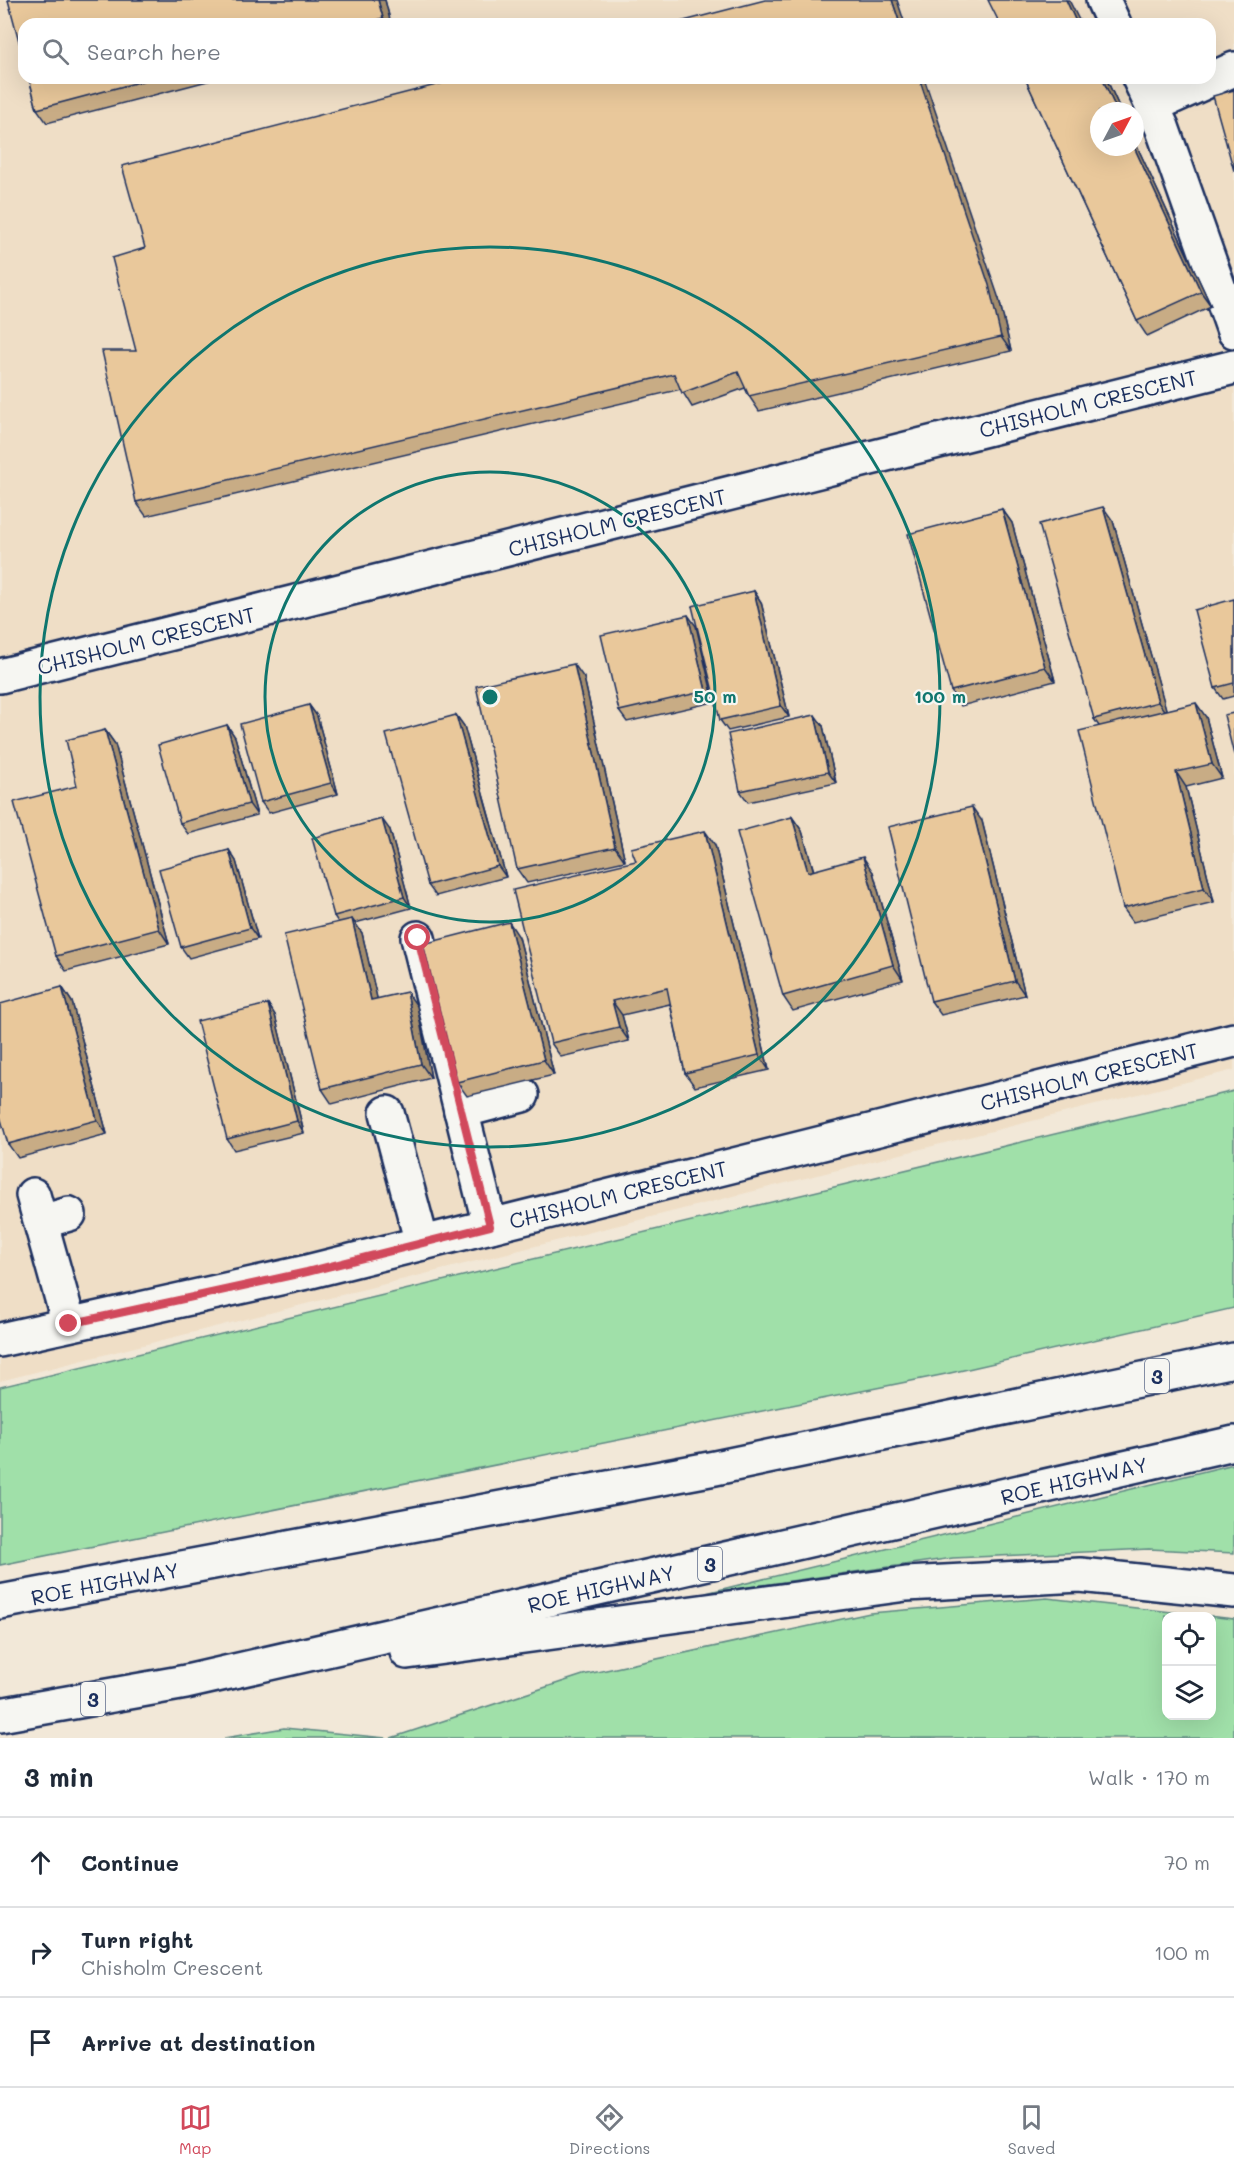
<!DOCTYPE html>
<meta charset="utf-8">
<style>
:root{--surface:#fff;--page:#f2f2f3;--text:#1f2937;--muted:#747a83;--line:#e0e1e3;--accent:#d1495b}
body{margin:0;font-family:Mali,sans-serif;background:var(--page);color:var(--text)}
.controls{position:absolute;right:18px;bottom:18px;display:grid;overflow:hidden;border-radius:12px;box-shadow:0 6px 24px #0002}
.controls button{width:54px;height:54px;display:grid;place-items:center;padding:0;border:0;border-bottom:2px solid var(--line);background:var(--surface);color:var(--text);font:30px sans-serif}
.compass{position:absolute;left:1090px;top:102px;width:54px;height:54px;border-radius:50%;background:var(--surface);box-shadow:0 6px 24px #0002;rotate:49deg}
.stop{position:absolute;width:18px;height:18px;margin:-14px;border:4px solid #d1495b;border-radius:50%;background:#fff}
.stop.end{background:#d1495b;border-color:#fff;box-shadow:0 2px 6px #0008}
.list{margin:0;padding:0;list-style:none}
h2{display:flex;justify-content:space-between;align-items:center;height:78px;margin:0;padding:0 24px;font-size:26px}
h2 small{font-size:20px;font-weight:400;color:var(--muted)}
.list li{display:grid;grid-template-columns:39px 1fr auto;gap:18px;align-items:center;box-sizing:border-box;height:90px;padding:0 24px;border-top:2px solid var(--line)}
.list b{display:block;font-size:22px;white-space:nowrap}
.list p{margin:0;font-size:20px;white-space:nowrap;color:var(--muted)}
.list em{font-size:20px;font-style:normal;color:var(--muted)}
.icon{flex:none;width:33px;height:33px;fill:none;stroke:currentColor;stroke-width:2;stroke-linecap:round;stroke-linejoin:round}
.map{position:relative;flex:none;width:1234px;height:1738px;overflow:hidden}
.search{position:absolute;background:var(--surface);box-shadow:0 6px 24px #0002;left:18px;right:18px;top:18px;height:66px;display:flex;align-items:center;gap:15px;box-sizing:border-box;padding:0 21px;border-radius:18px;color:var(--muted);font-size:22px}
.sheet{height:348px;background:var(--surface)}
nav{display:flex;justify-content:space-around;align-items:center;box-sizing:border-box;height:84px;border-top:2px solid var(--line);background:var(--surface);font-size:16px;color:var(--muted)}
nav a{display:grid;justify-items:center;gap:3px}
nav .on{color:var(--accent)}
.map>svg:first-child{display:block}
</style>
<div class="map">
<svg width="1234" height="1738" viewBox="0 0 1234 1738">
<rect width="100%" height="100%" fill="#f2e8d8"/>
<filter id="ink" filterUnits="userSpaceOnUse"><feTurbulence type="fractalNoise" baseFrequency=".0167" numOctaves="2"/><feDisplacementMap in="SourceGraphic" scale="12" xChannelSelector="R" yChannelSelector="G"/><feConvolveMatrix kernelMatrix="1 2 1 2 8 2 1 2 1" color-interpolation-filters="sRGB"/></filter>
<g filter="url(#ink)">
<path fill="#efdec6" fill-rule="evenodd" d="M0,0h1234v1070l-1234,311zM24,24h1186v54h-1186zM1099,111h36v36h-36z"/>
<g fill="#a0e0a9" stroke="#5e8884" stroke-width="1.5" fill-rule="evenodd">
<polygon points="1234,1091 1234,1308 946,1374 0,1565 0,1387"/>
<polygon points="1234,1464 1234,1553 1149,1549 953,1558 706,1593"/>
<path d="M1047,1598l187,21v119h-843l192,-63 287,-62zM1166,1616h46v100h-46z"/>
<polygon points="284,1728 386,1738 224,1738"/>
</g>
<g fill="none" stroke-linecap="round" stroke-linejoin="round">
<g stroke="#1b2f5e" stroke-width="38">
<g id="minor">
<polyline points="1103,0 1114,24"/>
<polyline points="1139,78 1162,127 1234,331"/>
<polyline points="1152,106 1234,69"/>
<polyline points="0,676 1234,367"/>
<polyline points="418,938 490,1226"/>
<polyline points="461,1111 522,1095"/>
<polyline points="387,1113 422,1243"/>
<polyline points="33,1195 69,1324"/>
<polyline points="41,1222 69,1214"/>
<polyline points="0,1340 307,1272 1234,1040"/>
</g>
</g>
<g stroke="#1b2f5e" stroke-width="38">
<g id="highway">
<polyline points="0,1602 715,1468 1234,1360"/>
<polyline points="407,1652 906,1584 1080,1575 1234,1591"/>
<polyline points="0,1715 186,1682 1234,1443"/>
</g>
</g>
<use href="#minor" stroke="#f6f6f2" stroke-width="33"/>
<use href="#highway" stroke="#f6f6f2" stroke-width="33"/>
</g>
<g fill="#c8ac85" stroke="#1b2f5e" stroke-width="1.5">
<polygon points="8,0 385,0 391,24 24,24"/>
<polygon points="29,78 219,78 47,123 37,109"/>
<polygon points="1025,78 1106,78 1121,111 1099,111 1135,147 1135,142 1211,306 1147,336 1137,321"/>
<polygon points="145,248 999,299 1011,351 759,411 749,396 745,388 692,407 681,389 146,516 136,502 136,351"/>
<polygon points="1002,509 1012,523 1055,681 961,706 951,691"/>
<polygon points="1113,521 1166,710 1206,717 1222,778 1186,787 1214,902 1133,922 1123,908 1099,726 1094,719"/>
<polygon points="754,591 761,602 789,717 728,731 720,720"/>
<polygon points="1234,599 1234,696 1223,699 1215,688"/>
<polygon points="696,626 714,702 627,722 619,711"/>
<polygon points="584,678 625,861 527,883 517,869"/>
<polygon points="309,705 317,716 338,794 269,813 261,802"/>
<polygon points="456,715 464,726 506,877 436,896 428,885"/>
<polygon points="227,725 235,737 257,815 188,834 180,823"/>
<polygon points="823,726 836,783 748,802 740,791"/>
<polygon points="105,730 115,744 169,944 66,971 56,956 77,786"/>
<polygon points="792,817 802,831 814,871 873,872 903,980 793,1011 783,996"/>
<polygon points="982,821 1025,995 941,1015 931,1001"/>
<polygon points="390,830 411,908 355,923 362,933 377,999 417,1006 431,1078 332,1104 322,1089 338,922 334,916"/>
<polygon points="715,845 769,1070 695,1087 685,1073 670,1004 622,1015 629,1041 561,1057 551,1043"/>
<polygon points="229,850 236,861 258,939 189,958 181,947"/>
<polygon points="519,937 554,1075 467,1096 457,1082"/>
<polygon points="62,987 72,1002 107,1134 18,1158 8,1144"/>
<polygon points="268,1004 275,1015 304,1133 234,1150 227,1139"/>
</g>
<g fill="#a38c6c" stroke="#1b2f5e" stroke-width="1.5">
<polygon points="378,0 385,0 391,24 387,24 383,18"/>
<polygon points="892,0 897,0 905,24 900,24"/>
<polygon points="1066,0 1069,0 1081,24 1077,24"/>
<polygon points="919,78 924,78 999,299 1011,351 1001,337"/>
<polygon points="1102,78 1106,78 1121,111 1117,111"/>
<polygon points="1135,142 1211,306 1201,292 1134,147 1135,147"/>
<polygon points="1103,507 1113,521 1168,716 1158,702"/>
<polygon points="1002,509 1012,523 1055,681 1045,667"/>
<polygon points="754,591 761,602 789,717 781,706"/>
<polygon points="688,615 696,626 714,702 706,691"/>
<polygon points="574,664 584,678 625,861 615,847"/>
<polygon points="1196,703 1206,717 1222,778 1212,764"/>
<polygon points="309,705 317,716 338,794 331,783"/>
<polygon points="456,715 464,726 506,877 498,866"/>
<polygon points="815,715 823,726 836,783 828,772"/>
<polygon points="227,725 235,737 257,815 249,804"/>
<polygon points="105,730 115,744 169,944 159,929"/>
<polygon points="1176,772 1186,787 1214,902 1204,888"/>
<polygon points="972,807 982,821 1025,995 1015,981"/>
<polygon points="792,817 802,831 818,886 808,872"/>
<polygon points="382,819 390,830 411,908 404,897"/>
<polygon points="705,831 715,845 769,1070 759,1055"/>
<polygon points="229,850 236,861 258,939 250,928"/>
<polygon points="863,857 873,872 903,980 893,965"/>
<polygon points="352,919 362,933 381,1015 371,1000"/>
<polygon points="509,922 519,937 554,1075 544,1060"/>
<polygon points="62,987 72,1002 107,1134 97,1120"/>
<polygon points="407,992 417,1006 431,1078 421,1064"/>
<polygon points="612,1001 622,1015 629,1041 619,1027"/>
<polygon points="268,1004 275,1015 304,1133 297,1121"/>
</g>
<g fill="#e9c89b" stroke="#1b2f5e" stroke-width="1.5">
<polygon points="8,0 378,0 383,18 361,24 24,24 24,60"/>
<polygon points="765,0 892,0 900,24 672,24"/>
<polygon points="988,0 1066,0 1077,24 1000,24"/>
<polygon points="29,78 154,78 37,109"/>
<polygon points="463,78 919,78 989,285 1001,337 749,396 738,372 682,393 674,374 136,502 102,351 136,351 112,258 145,248 122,166"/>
<polygon points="1025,78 1102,78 1117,111 1099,111 1099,147 1134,147 1201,292 1137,321"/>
<polygon points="1234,90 1234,171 1213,96"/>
<polygon points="1103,507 1158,702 1094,719 1039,524"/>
<polygon points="1002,509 1045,667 951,691 908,534"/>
<polygon points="754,591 781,706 720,720 692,606"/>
<polygon points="1234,599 1234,683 1215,688 1194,610"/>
<polygon points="688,615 706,691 619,711 601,635"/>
<polygon points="574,664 615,847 517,869 476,686"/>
<polygon points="1196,703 1212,764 1176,772 1204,888 1123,908 1079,731"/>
<polygon points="309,705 331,783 261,802 240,724"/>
<polygon points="1234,713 1234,755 1224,715"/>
<polygon points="456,715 498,866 428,885 386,734"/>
<polygon points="815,715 828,772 740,791 728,734"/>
<polygon points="227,725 249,804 180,823 158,745"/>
<polygon points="105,730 159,929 56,956 14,802 77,786 66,740"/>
<polygon points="972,807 1015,981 931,1001 888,827"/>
<polygon points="792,817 808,872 863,857 893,965 783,996 737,832"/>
<polygon points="382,819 404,897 334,916 312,838"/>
<polygon points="705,831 759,1055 685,1073 667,988 612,1001 619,1027 551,1043 513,890 636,861 631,848"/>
<polygon points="229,850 250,928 181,947 159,869"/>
<polygon points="352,919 371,1000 407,992 421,1064 322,1089 284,935"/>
<polygon points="509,922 544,1060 457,1082 423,944"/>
<polygon points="62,987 97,1120 8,1144 0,1116 0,1004"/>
<polygon points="268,1004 297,1121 227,1139 197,1021"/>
</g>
</g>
<g fill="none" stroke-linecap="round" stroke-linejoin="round" filter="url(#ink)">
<polyline stroke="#d1495b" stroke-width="8" points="69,1324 307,1272 490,1226 418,938"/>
</g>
<g fill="none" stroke="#0f766e" stroke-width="3">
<circle cx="490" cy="697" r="225"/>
<circle cx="490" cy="697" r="450"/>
</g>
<g text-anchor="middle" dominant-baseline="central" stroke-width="4.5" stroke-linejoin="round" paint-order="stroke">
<g fill="#f6f6f2" stroke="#5d6b8a" stroke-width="1.5">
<rect x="1145" y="1359" width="24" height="34" rx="4.5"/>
<rect x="698" y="1547" width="24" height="34" rx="4.5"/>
<rect x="81" y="1682" width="24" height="34" rx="4.5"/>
</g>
<g font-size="20" font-weight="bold" fill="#1b2f5e">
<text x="1157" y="1376">3</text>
<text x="710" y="1564">3</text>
<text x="93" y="1699">3</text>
</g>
<g font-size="21" fill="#1b2f5e" stroke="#f6f6f2">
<text transform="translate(1088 403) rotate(-14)">CHISHOLM CRESCENT</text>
<text transform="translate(617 522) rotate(-14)">CHISHOLM CRESCENT</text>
<text transform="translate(146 640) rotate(-14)">CHISHOLM CRESCENT</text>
<text transform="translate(1089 1076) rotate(-14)">CHISHOLM CRESCENT</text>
<text transform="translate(618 1194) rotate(-14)">CHISHOLM CRESCENT</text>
<text transform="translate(1074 1480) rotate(-13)">ROE HIGHWAY</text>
<text transform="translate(105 1583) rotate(-11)">ROE HIGHWAY</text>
<text transform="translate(601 1588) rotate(-13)">ROE HIGHWAY</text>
</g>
</g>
<circle cx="490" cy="697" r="9" fill="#0f766e" stroke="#f6f6f2" stroke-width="3"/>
<g font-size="18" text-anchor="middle" font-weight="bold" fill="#0f766e" stroke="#f6f6f2" stroke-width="4.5" stroke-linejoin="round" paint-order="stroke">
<text x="715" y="703">50 m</text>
<text x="940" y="703">100 m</text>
</g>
</svg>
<div class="controls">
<button><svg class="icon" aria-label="locate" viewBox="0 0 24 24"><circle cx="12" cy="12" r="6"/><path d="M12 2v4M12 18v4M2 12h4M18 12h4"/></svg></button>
<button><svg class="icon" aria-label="layers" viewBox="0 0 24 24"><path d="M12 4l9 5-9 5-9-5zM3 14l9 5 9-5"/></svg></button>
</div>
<svg class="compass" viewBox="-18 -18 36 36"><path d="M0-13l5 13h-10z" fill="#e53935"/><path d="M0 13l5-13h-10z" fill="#747a83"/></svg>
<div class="stop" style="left:418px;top:938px"></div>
<div class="stop end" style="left:69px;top:1324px"></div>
<div class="search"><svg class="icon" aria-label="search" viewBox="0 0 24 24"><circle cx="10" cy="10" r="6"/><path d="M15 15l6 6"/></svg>Search here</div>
</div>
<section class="sheet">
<h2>3 min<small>Walk · 170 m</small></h2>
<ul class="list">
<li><svg class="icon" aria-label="ahead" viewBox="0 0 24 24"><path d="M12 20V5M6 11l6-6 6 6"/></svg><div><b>Continue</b></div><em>70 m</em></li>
<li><svg class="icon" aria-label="right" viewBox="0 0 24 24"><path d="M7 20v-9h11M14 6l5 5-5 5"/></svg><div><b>Turn right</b><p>Chisholm Crescent</p></div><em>100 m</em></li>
<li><svg class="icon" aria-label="arrive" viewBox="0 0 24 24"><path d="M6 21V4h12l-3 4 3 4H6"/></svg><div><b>Arrive at destination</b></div></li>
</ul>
</section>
<nav>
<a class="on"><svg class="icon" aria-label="map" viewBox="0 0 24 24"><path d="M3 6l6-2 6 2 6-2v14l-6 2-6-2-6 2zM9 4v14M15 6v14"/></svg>Map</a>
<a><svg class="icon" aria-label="directions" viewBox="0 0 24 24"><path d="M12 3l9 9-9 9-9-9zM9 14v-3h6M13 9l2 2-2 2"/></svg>Directions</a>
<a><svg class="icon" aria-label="saved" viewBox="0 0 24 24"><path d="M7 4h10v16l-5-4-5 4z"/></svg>Saved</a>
</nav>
